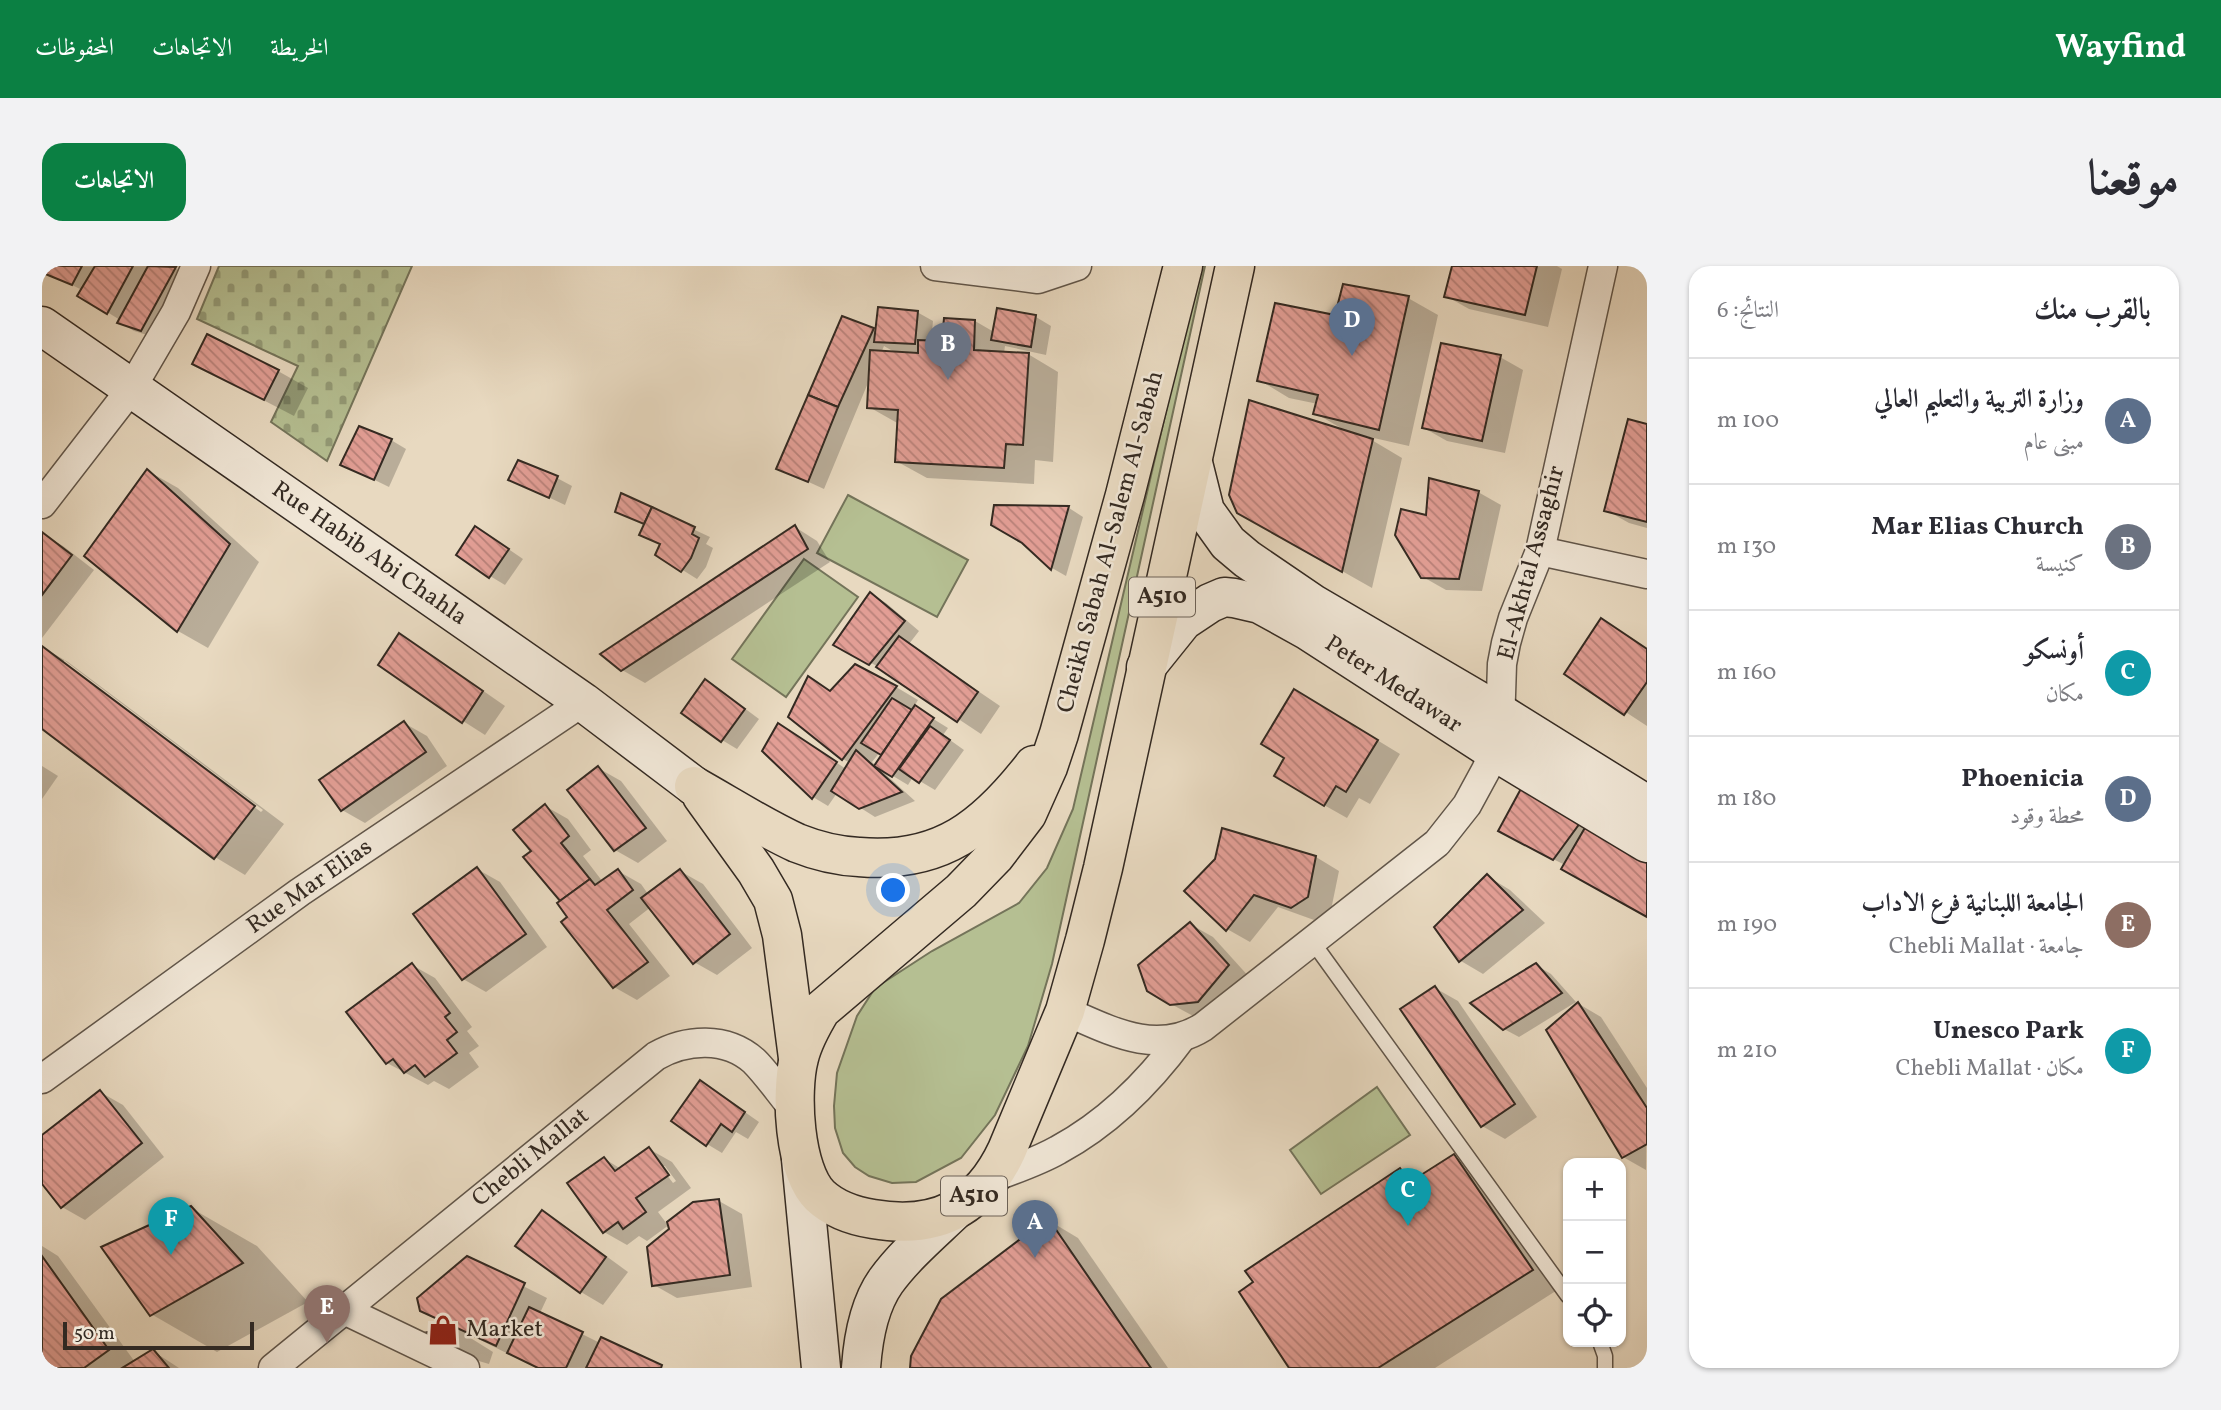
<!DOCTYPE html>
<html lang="ar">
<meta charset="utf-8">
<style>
:root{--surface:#fff;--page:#f2f2f3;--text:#2b2b33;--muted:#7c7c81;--line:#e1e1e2;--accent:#0b8043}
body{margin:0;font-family:Vollkorn,Amiri,serif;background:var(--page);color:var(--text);direction:rtl}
.controls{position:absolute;right:21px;bottom:21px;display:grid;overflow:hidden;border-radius:14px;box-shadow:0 2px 5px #0004}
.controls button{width:63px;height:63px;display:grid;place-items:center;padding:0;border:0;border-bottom:2px solid var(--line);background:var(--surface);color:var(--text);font:35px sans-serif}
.scale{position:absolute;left:21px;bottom:18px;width:191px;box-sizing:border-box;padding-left:7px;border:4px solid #342a22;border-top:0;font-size:19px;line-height:24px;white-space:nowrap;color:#342a22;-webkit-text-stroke:5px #f0e6d6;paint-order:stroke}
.you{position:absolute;left:852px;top:625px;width:24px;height:24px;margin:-18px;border:5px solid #fff;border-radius:50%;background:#1a73e8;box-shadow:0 0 0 10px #1a73e833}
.badge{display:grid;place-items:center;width:46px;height:46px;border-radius:50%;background:var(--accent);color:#fff;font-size:23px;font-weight:700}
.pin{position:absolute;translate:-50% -58px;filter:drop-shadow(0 2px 4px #0008)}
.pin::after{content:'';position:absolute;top:37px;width:24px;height:21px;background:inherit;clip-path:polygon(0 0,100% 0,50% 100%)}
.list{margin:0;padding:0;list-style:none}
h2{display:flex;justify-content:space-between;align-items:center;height:91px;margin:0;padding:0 28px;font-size:30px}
h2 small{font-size:23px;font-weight:400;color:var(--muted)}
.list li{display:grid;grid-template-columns:46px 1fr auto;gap:21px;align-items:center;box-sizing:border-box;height:126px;padding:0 28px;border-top:2px solid var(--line)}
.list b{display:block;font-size:26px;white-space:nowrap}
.list p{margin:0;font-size:23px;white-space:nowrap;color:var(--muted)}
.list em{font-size:23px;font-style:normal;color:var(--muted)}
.icon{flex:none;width:38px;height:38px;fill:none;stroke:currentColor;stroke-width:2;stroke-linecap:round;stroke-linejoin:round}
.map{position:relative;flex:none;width:1605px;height:1102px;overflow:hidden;direction:ltr;border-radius:21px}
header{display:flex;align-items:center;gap:42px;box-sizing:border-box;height:98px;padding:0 35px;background:var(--accent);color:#fff}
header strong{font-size:33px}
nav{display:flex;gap:38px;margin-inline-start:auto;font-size:24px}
.intro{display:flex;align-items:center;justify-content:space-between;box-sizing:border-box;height:168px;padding:0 42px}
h1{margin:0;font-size:49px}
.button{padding:18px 32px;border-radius:21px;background:var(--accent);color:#fff;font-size:24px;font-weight:700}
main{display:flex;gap:42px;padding:0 42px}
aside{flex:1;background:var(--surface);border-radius:21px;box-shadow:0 2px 5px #0004}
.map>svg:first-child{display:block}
</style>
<header>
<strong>Wayfind</strong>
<nav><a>الخريطة</a><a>الاتجاهات</a><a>المحفوظات</a></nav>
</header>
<div class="intro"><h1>موقعنا</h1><a class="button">الاتجاهات</a></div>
<main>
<aside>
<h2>بالقرب منك<small>النتائج: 6</small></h2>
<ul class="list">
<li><span class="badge" style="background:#5c6f8a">A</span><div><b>وزارة التربية والتعليم العالي</b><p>مبنى عام</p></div><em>100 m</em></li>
<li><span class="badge" style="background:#6b7280">B</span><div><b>Mar Elias Church</b><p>كنيسة</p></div><em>130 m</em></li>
<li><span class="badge" style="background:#0f9aa8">C</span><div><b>أونسكو</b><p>مكان</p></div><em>160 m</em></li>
<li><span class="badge" style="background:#5c6f8a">D</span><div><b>Phoenicia</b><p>محطة وقود</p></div><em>180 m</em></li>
<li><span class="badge" style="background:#8d6e63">E</span><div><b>الجامعة اللبنانية فرع الاداب</b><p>جامعة · Chebli Mallat</p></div><em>190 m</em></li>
<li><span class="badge" style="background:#0f9aa8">F</span><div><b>Unesco Park</b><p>مكان · Chebli Mallat</p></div><em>210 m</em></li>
</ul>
</aside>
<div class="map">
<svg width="1605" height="1102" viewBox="0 0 1605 1102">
<defs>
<pattern id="cemetery-stones" width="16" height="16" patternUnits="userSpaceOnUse" patternTransform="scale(1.75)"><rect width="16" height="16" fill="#b5bf92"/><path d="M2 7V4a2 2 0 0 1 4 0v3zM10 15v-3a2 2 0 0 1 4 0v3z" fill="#949b77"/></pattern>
<pattern id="building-back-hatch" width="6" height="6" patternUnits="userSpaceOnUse" patternTransform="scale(1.75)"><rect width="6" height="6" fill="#e29e95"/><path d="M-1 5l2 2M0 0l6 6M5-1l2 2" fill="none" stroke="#b88179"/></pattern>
</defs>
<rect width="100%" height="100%" fill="#e8d9c0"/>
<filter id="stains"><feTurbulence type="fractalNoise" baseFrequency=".00286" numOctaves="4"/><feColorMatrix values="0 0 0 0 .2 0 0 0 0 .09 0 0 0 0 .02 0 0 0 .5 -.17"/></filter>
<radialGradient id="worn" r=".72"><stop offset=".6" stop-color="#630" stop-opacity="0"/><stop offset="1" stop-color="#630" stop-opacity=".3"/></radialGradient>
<g fill="#b5bf92" stroke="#74745a" stroke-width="2">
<polygon points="1158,0 1163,0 1010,698 986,780 953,849 919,892 874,916 850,917 827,910 813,901 801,887 793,862 792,840 795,807 815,750 833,722 890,685 977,637 1005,602 1031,543"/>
<polygon points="806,229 926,294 895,351 775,287"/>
<polygon points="762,293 816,331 744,431 690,393"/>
<polygon points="1335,821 1368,869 1279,928 1248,884"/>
</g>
<polygon fill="url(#cemetery-stones)" stroke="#74745a" stroke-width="2" points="177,0 370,0 285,195 229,156 256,100 155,53"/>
<g fill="#0003" fill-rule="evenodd">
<polygon points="6,0 124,0 133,2 148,11 115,72 92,65 77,56 78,54 38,29 40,24 4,6"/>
<polygon points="1411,0 1515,0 1520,3 1506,61 1427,43 1404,30"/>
<polygon points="1366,32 1396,49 1367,180 1323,170 1360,192 1330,322 1196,246 1304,165 1273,147 1276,138 1247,132 1217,114 1294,51"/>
<path d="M957,44l37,7 15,9 -5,29 -41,-9 -1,7 24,1 30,18 -5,90 -18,-2 -1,24 -107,-6 -31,-17 3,-37 -30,-17 1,-29 -46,111 -46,-21 95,-138 4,2 40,-20 16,9 -2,21 13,1 1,-23 30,1 19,11zM842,80l12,7h-15z"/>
<polygon points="1458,91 1481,104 1463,187 1405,175 1382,162"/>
<polygon points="152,98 236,105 266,122 252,150"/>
<polygon points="1605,159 1605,262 1587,257 1564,244"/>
<polygon points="349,174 364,183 347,221 300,198"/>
<polygon points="477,196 515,212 530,220 523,239 468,213"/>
<polygon points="106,205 136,222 217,296 166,382 136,365 44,290"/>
<polygon points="1436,226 1459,239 1440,325 1404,324 1381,311"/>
<polygon points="580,230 668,271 664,278 671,282 664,301 655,313 615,288 619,279 599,268 604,258 582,249"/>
<polygon points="954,241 1027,242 1041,251 1024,310 1010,302 982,275"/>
<polygon points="753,261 775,275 788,296 603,417 580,404"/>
<polygon points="0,268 21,280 52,304 0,372"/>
<polygon points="449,271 481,293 463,319 448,310"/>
<polygon points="829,328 844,337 877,365 867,378 958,440 939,468 844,405 794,378"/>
<polygon points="1560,355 1605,383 1605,460 1524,407"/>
<polygon points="358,370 381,383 463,440 443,469 421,455"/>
<path d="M0,381l26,15 216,162 -39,51 -30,-18 -173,-130zM22,394l199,150 -2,2 -197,-147z"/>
<path d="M767,412l23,14 64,-5 22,13 -4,7 34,21 -5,7 21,15 -29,40 -22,-13 -5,8 -25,-15 -1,1 33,30 -40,16 -38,-24 -9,13 -15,-9 -19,-63 52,35 4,-6 -7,-4zM838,486l4,3 -8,11 -4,-4z"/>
<polygon points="664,415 678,424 717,453 695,483 680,474"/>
<polygon points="1276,438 1358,488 1328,538 1317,532 1305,552 1282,539"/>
<polygon points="362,457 385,470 405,500 323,557 300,544"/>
<polygon points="0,500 16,510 0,533"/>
<polygon points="556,502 579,515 625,575 596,597 573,584 527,525"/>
<polygon points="1481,521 1605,599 1605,649 1523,599 1481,578"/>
<polygon points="503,540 526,553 549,584 541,590 561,616 576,605 599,618 606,628 638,605 661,618 710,682 675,709 652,696 609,641 587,658 628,710 595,734 572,721 527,651 520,635 491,585"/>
<polygon points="1181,565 1274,591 1297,605 1289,644 1272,654 1236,641 1208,676 1185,663 1175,593"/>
<polygon points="435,603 458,616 505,681 444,726 421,713"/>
<polygon points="1445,610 1468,624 1503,657 1441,708 1419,695 1394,661"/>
<polygon points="1148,658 1171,671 1209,713 1153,751 1129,738"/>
<polygon points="370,699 393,712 430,761 425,765 437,780 427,787 437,801 407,823 392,815 386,819 345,797"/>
<polygon points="1494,699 1509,708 1534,736 1477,771 1462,763"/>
<polygon points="1393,722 1416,735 1495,851 1463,873 1440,860"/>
<polygon points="1537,738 1559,751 1605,822 1604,904 1581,891"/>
<polygon points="673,825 717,856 706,873 694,866 680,887 665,878"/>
<polygon points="58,826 81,839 122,891 43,954 20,941 0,915 0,872"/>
<path d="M607,883l23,13 19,26 -33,24 9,12 27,-20 25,-3 23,13 10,73 -75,11 -23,-13 16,-55 -1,-5 -22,16 -8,-5 -12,9 -23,-13 1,-73 16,10zM618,900h5l11,15 -3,2z"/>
<polygon points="1412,890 1442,907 1520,1021 1393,1102 1249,1102 1358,904 1375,914"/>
<polygon points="149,942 215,980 266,1036 175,1086 109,1048"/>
<polygon points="500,946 523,960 586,1006 561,1039 539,1026"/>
<polygon points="1006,954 1036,972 1126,1102 870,1102"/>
<polygon points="0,980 16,990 93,1096 111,1085 137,1102 8,1102 0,1091"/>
<polygon points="425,992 505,1032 498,1047 558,1077 560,1073 621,1102 495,1102 428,1069 427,1071 451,1086 447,1098 423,1091 383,1068 411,1061 379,1044"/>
</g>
<g fill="url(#building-back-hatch)" stroke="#342a22" stroke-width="2">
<polygon points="4,0 40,0 30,19 1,7"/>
<polygon points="53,0 91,0 65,48 35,30"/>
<polygon points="106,0 134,1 99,65 75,57"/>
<polygon points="1410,0 1495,0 1483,49 1402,31"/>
<polygon points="1301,18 1367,30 1337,164 1271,148 1276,129 1215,115 1233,37 1293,49"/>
<polygon points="836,41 876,45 873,78 832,76"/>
<polygon points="955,42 994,49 989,81 949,74"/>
<polygon points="800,50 832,62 796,141 766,129"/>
<polygon points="902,52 933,54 932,84 987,87 981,179 964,178 962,202 853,196 856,144 825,142 828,84 876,87 876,74 900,75"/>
<polygon points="165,68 237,104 222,134 150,98"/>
<polygon points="1399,77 1459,89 1440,175 1380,162"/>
<polygon points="766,129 796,141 766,216 734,203"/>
<polygon points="1207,134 1331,173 1300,306 1195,247 1187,229"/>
<polygon points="1586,153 1605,158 1605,256 1562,245"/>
<polygon points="317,160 350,173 332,214 298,199"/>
<polygon points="476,194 516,210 507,232 466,214"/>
<polygon points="105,203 188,278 135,366 42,290"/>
<polygon points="1387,212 1437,225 1417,313 1379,312 1353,269 1359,243 1384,249"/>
<polygon points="579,227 610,241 602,258 573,246"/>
<polygon points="952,239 1027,240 1009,304 980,277 949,259"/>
<polygon points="610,241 653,261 650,268 657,272 649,292 639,306 613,289 618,278 597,269"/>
<polygon points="753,259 766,283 579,405 558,388"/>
<polygon points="433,260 467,283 447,312 414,289"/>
<polygon points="0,266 30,289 0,329"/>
<polygon points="828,326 863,355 827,399 791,379"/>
<polygon points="1559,352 1605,383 1605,416 1582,449 1522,408"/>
<polygon points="357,367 441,425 420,457 336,399"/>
<polygon points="857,370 936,426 915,456 834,401"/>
<polygon points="0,380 213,540 172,593 0,463"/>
<polygon points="813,398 855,420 800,494 746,451 766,410 788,425"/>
<polygon points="663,413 703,443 679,476 639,447"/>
<polygon points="1252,423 1336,474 1304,526 1294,520 1282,540 1232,510 1242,492 1219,478"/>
<polygon points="850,432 870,444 839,489 819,477"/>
<polygon points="873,439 892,452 850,511 832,500"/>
<polygon points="362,455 384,486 299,545 277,514"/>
<polygon points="736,457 795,496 770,533 720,485"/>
<polygon points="888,460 908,474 877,517 857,503"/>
<polygon points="814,484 860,526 817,543 789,525"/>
<polygon points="556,500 604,562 572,585 525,524"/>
<polygon points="1481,519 1538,557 1511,594 1456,565"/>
<polygon points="503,538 527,570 519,577 548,613 518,635 481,591 489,585 471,564"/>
<polygon points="1544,560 1605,597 1605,651 1519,603"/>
<polygon points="1180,562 1274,590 1266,631 1249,642 1212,629 1184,665 1142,625 1173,593"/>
<polygon points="435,601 484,668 420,714 371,648"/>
<polygon points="576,603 591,624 565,644 606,696 571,722 519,656 525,651 515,637 548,613 553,619"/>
<polygon points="638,603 688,668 651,698 599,632"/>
<polygon points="1445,608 1481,644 1417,696 1392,661"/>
<polygon points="1148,656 1187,699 1156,736 1128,739 1105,725 1096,699"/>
<polygon points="370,697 408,747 403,751 415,766 405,774 415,787 383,811 373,799 362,807 351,793 344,798 304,746"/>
<polygon points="1494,697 1520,727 1461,764 1428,737"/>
<polygon points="1393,720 1473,838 1439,861 1358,743"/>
<polygon points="1536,736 1605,842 1605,878 1580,892 1504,764"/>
<polygon points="658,814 703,846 690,866 679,858 664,880 629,855"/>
<polygon points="58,824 100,877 19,942 0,918 0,869"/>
<polygon points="607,881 627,909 594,932 604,946 581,963 576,956 561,967 525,917 562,891 573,905"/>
<polygon points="1412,888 1491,1004 1336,1102 1247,1102 1197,1026 1211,1016 1203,1005 1358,902 1368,916"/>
<polygon points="677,933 688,1009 610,1020 605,981 627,963 625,956 651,936"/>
<polygon points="149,940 201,997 108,1050 59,981"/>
<polygon points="500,944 564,991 538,1027 473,980"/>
<polygon points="1006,952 1109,1102 868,1102 869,1090 899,1033"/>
<polygon points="0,990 67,1084 42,1102 6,1102 0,1094"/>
<polygon points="425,990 483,1017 454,1080 378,1045 375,1032"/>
<polygon points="487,1041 541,1066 524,1102 496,1102 465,1087"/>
<polygon points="410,1060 404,1075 378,1068"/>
<polygon points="559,1071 620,1099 619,1102 544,1102"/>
<polygon points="111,1083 127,1102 80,1102"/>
</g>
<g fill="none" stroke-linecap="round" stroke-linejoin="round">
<g stroke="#61564a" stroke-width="17">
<g id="lane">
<polyline points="1270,675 1526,1030"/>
<polyline points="1558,1076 1563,1090 1563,1102"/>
</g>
</g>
<g stroke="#61564a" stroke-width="31">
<g id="street">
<polyline points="893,0 996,13 1035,0"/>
<polyline points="0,238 89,123 134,46 154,0"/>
<polyline points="1498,285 1605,308"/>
<path d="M1023,745c46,20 91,45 138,16l234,-184 30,-38 19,-35 8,-19 6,-26 2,-61 4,-21 7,-25 27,-67 63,-285"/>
<polyline points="0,813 258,626 541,436"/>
<path d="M950,912c22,-9 45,-16 66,-28 50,-27 91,-68 124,-113"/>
<polyline points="302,1044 423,1102"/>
<path d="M231,1102l383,-312c30,-17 70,-20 98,5 15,15 28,35 42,51"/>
</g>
</g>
<g stroke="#342a22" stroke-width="41">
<g id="secondary">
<polyline points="0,60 541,436 652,520"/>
<polyline points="1151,197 1163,245 1186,277 1205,293 1271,338 1459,448 1605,539"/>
<polyline points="1104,401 1141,355 1168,337 1182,331 1192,332 1218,338 1265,364 1452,485 1605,577"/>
<polyline points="759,893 779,1102"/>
<path d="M819,1102c2,-29 8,-63 25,-87 19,-26 45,-48 68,-70"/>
</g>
</g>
<g stroke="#342a22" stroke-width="41">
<g id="highway">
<path d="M1141,0l-58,229 -66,239 -11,33 -21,47 -32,42 -34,35 -140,119c-9,15 -18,31 -22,48 -9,34 -5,113 21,138 14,13 34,20 53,23 63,11 107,-11 134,-69l58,-139 20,-71 18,-72 132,-602"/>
<path d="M652,520c34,19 68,41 103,57 20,8 41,13 62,14 82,7 127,-30 175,-92"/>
<polyline points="660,530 714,605 731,634 740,669 756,792"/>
</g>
</g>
<use href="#lane" stroke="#f0e6d6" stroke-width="14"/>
<use href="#street" stroke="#f0e6d6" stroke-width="28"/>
<use href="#secondary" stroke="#f0e6d6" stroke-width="38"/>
<use href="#highway" stroke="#e8d9c0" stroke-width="38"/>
</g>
<defs>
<g id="shop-bare" transform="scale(2.415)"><path d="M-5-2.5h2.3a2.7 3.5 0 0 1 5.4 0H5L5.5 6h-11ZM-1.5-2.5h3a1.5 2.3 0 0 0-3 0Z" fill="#8f2418" stroke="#f0e6d6" stroke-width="2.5" paint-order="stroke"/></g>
</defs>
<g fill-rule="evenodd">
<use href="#shop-bare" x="401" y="1064"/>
</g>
<g text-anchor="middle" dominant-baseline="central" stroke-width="5" stroke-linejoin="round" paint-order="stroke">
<g fill="#f0e6d6" stroke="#6c6258" stroke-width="2">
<rect x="1087" y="311.5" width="66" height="39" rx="5"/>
<rect x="899" y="910.5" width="66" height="39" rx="5"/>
</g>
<g font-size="23" font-weight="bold" fill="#342a22">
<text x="1120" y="331">A510</text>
<text x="932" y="930">A510</text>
</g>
<g font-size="24" fill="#342a22" stroke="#f0e6d6">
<text transform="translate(1069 276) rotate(-75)">Cheikh Sabah Al-Salem Al-Sabah</text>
<text transform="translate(327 288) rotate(35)">Rue Habib Abi Chahla</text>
<text transform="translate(1490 297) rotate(-75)">El-Akhtal Assaghir</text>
<text transform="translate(1351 419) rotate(33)">Peter Medawar</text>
<text transform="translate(268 621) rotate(-35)">Rue Mar Elias</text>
<text transform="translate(489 892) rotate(-39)">Chebli Mallat</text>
</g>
<g font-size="24" fill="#342a22" stroke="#f0e6d6" text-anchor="start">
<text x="424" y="1064">Market</text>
</g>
</g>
<rect width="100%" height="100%" filter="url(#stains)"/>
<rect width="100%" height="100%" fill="url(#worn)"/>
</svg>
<div class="controls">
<button>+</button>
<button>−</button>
<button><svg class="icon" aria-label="locate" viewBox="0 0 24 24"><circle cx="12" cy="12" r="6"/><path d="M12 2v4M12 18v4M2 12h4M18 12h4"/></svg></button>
</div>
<div class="scale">50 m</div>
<div class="you"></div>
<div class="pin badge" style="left:993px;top:992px;background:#5c6f8a">A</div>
<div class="pin badge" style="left:906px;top:114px;background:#6b7280">B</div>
<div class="pin badge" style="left:1366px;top:960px;background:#0f9aa8">C</div>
<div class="pin badge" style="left:1310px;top:90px;background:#5c6f8a">D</div>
<div class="pin badge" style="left:285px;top:1077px;background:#8d6e63">E</div>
<div class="pin badge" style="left:129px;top:989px;background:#0f9aa8">F</div>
</div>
</main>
